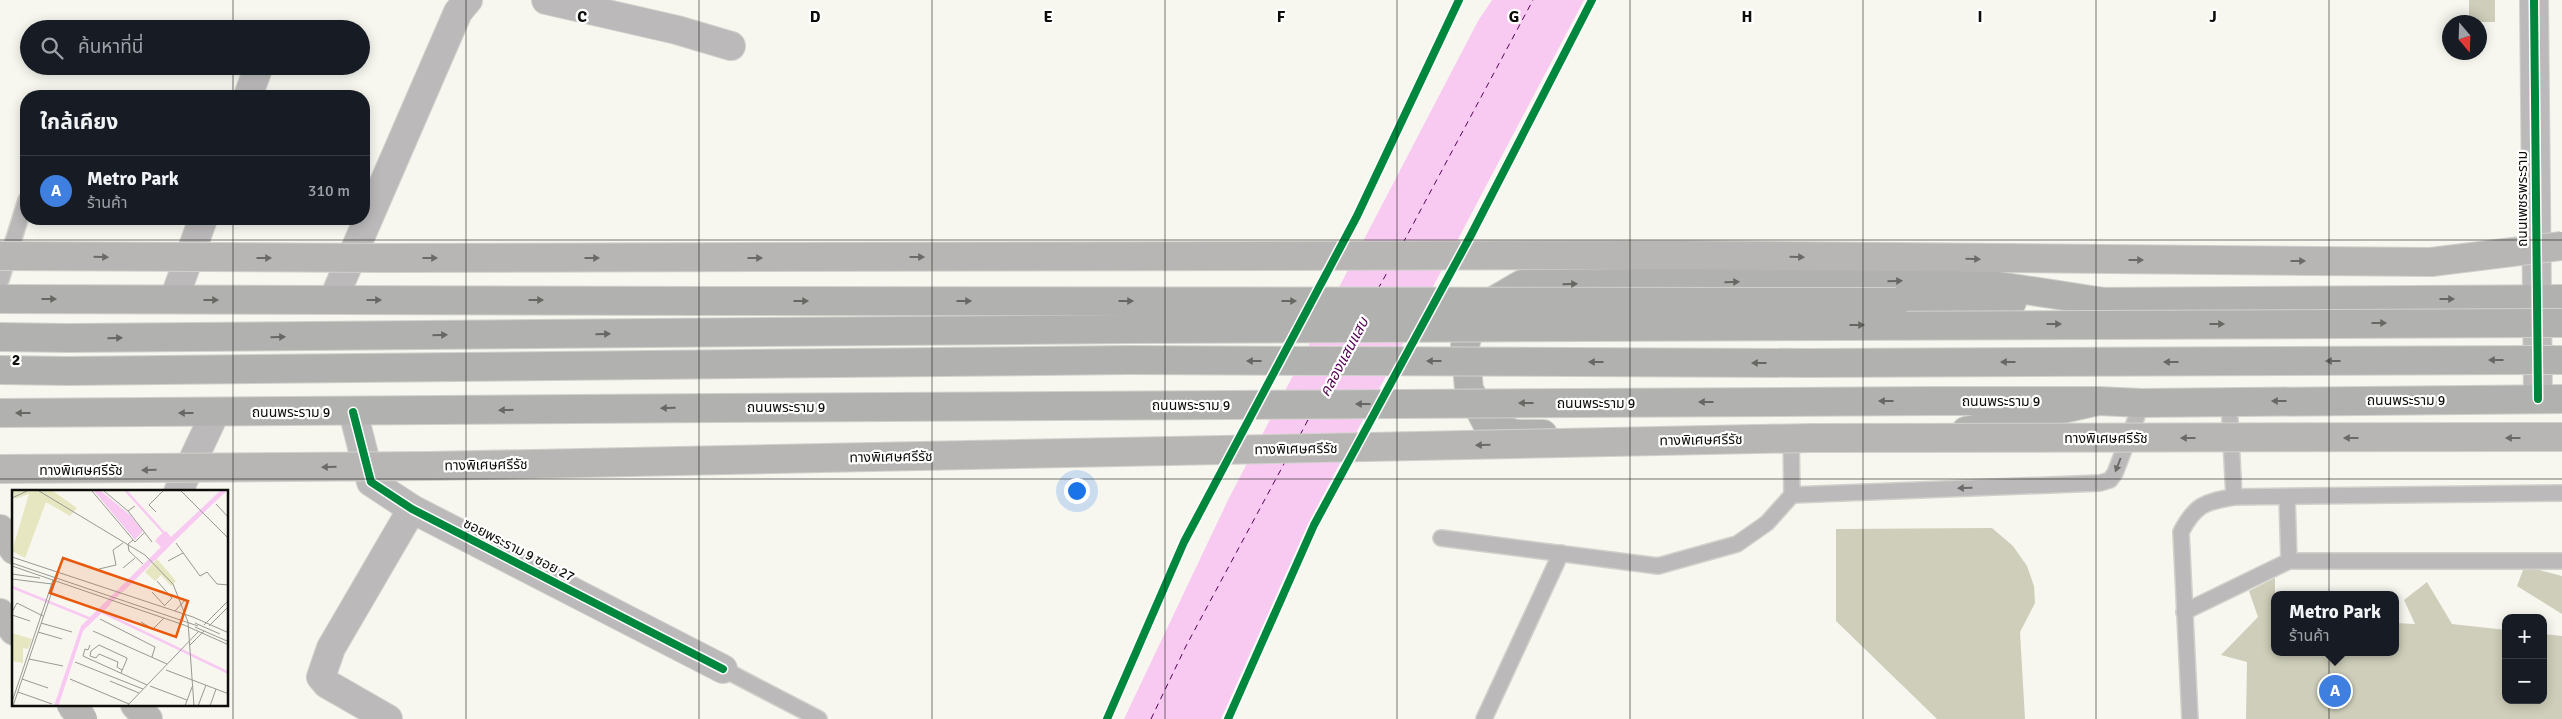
<!DOCTYPE html>
<html lang="th">
<meta charset="utf-8">
<style>
:root{--surface:#171b24;--page:#242831;--text:#f1f3f6;--muted:#9ea1a6;--line:#363941;--accent:#0f766e}
body{margin:0;font-family:Signika,"Noto Sans Thai",sans-serif;background:var(--page);color:var(--text)}
.controls{position:absolute;right:15px;bottom:15px;display:grid;overflow:hidden;border-radius:10px;box-shadow:0 2px 12px #0003}
.controls button{width:45px;height:45px;display:grid;place-items:center;padding:0;border:0;border-bottom:1px solid var(--line);background:var(--surface);color:var(--text);font:25px sans-serif}
.compass{position:absolute;left:2442px;top:15px;width:45px;height:45px;border-radius:50%;background:var(--surface);box-shadow:0 2px 12px #0003;rotate:161deg}
.you{position:absolute;left:1076px;top:490px;width:18px;height:18px;margin:-12px;border:4px solid #fff;border-radius:50%;background:#1a73e8;box-shadow:0 0 0 8px #1a73e833}
.badge{display:grid;place-items:center;width:32px;height:32px;border-radius:50%;background:var(--accent);color:#fff;font-size:16px;font-weight:700}
.pin{position:absolute;translate:-50% -50%;border:2px solid #fff;box-shadow:0 1px 5px #0006}
.popup{position:absolute;left:2271px;top:591px;width:128px;height:65px;box-sizing:border-box;display:grid;place-content:center;border-radius:10px;background:var(--surface);filter:drop-shadow(0 1px 4px #0005);font-size:16px;white-space:nowrap;color:var(--muted)}
.popup b{font-size:19px;color:var(--text)}
.popup::after{content:'';position:absolute;left:50%;top:100%;margin-left:-10px;border:10px solid transparent;border-top-color:var(--surface)}
.list{margin:0;padding:0;list-style:none}
h2{display:flex;justify-content:space-between;align-items:center;height:65px;margin:0;padding:0 20px;font-size:21px}
h2 small{font-size:16px;font-weight:400;color:var(--muted)}
.list li{display:grid;grid-template-columns:32px 1fr auto;gap:15px;align-items:center;box-sizing:border-box;height:70px;padding:0 20px;border-top:1px solid var(--line)}
.list b{display:block;font-size:19px;white-space:nowrap}
.list p{margin:0;font-size:16px;white-space:nowrap;color:var(--muted)}
.list em{font-size:16px;font-style:normal;color:var(--muted)}
.icon{flex:none;width:28px;height:28px;fill:none;stroke:currentColor;stroke-width:2;stroke-linecap:round;stroke-linejoin:round}
.map{position:relative;flex:none;width:2562px;height:719px;overflow:hidden}
.search{position:absolute;background:var(--surface);box-shadow:0 2px 12px #0003;left:20px;top:20px;width:350px;height:55px;display:flex;align-items:center;gap:12px;box-sizing:border-box;padding:0 18px;border-radius:28px;color:var(--muted);font-size:19px}
.panel{position:absolute;background:var(--surface);box-shadow:0 2px 12px #0003;left:20px;top:90px;width:350px;height:135px;border-radius:20px}
.map>svg:first-child{display:block}
</style>
<div class="map">
<svg width="2562" height="719" viewBox="0 0 2562 719">
<rect width="100%" height="100%" fill="#f7f7f0"/>
<polygon fill="#f8caf2" points="1492,0 1584,0 1308,524 1221,719 1124,719 1229,498 1478,21"/>
<g fill="none" stroke-linecap="round" stroke-linejoin="round">
<g stroke="#530452" stroke-width="1" stroke-dasharray="6 5" stroke-linecap="butt">
<polyline points="1403,243 1533,0"/>
<polyline points="1378,289 1389,269"/>
<polyline points="1323,391 1332,374"/>
<polyline points="1300,435 1309,418"/>
<polyline points="1151,719 1186,646 1285,462"/>
</g>
</g>
<g fill="#ceceba">
<rect x="2469" y="0" width="26" height="22"/>
<polygon points="1992,528 2013,546 2027,566 2034,586 2035,603 2020,632 2025,719 1937,719 1836,621 1836,529"/>
<polygon points="2523,570 2539,570 2562,576 2562,614 2517,586"/>
<polygon points="2275,578 2275,652 2395,652 2395,623 2415,624 2404,600 2427,582 2452,624 2506,630 2506,700 2543,700 2543,634 2562,636 2562,719 2246,719 2247,662 2221,655 2258,617 2249,591"/>
</g>
<g fill="none" stroke-linecap="round" stroke-linejoin="round">
<g stroke="#d1d1cc" stroke-width="18">
<g id="service">
<polyline points="0,283 26,200"/>
<polyline points="2229,401 2234,497"/>
<polyline points="1792,495 2100,483 2110,480 2115,473 2142,403"/>
<polyline points="2287,497 2289,561"/>
<polyline points="1441,538 1658,566 1737,544 1767,523 1792,495 1791,436"/>
<polyline points="2184,612 2289,561 2562,561"/>
<polyline points="723,669 819,719"/>
<polyline points="1484,719 1561,553"/>
<path d="M2190,719l-9,-187c14,-27 23,-30 53,-35l328,-4"/>
</g>
</g>
<g stroke="#d1d1cc" stroke-width="30">
<g id="minor">
<polyline points="546,0 677,30 731,46"/>
<polyline points="248,96 259,66"/>
<polyline points="174,299 203,219"/>
<polyline points="333,300 458,12 468,0"/>
<polyline points="353,412 371,482 412,509 723,669"/>
<polyline points="178,492 215,413"/>
<polyline points="388,719 327,684 321,677 331,648 412,509"/>
</g>
</g>
<g stroke="#d1d1cc" stroke-width="30">
<polyline id="tertiary" points="2534,0 2538,399"/>
</g>
<g stroke="#d1d1cc" stroke-width="30">
<g id="primary">
<polyline points="0,299 700,301"/>
<polyline points="1896,302 2012,302"/>
<polyline points="2085,302 2562,299"/>
<polyline points="0,337 67,338"/>
<polyline points="0,370 67,371"/>
<polyline points="1934,401 2098,401 2142,403 2562,399"/>
<polyline points="0,413 717,408"/>
<polyline points="1966,431 2098,401"/>
<polyline points="1543,434 1515,434 1486,422 1469,389 1465,345 1476,311 1522,284 1960,280 2104,302"/>
</g>
</g>
<g stroke="#d1d1cc" stroke-width="30">
<g id="motorway">
<polyline points="381,258 1678,255 2431,262"/>
<polyline points="0,529 14,550"/>
<polyline points="0,613 14,631"/>
<polyline points="135,705 148,719"/>
</g>
</g>
<use href="#service" stroke="#bbb9b9" stroke-width="15"/>
<use href="#minor" stroke="#bbb9b9" stroke-width="28"/>
<use href="#tertiary" stroke="#bbb9b9" stroke-width="28"/>
<use href="#primary" stroke="#b1b1af" stroke-width="28"/>
<use href="#motorway" stroke="#b7b6b4" stroke-width="28"/>
<g stroke="#d1d1cc" stroke-width="30" stroke-linecap="butt">
<g id="primary-bridge">
<polyline points="700,301 1896,302"/>
<polyline points="67,338 1131,329 2562,323"/>
<polyline points="67,371 1128,360 1808,363 2562,360"/>
<polyline points="717,408 1934,401"/>
</g>
</g>
<g stroke="#d1d1cc" stroke-width="30" stroke-linecap="butt">
<g id="motorway-bridge">
<polyline points="0,256 381,258"/>
<polyline points="2431,262 2562,246"/>
<polyline points="0,469 430,466 1810,438 2562,437"/>
<polyline points="71,705 83,719"/>
</g>
</g>
<use href="#primary-bridge" stroke="#b1b1af" stroke-width="28"/>
<use href="#motorway-bridge" stroke="#b7b6b4" stroke-width="28"/>
<g stroke="#fff" stroke-width="11">
<g id="cycleway">
<polyline points="2534,0 2538,399"/>
<polyline points="353,412 371,482 412,509 723,669"/>
<polyline points="1107,719 1184,542 1357,216 1459,0"/>
<polyline points="1228,719 1314,525 1471,235 1592,0"/>
</g>
</g>
<use href="#cycleway" stroke="#00873e" stroke-width="8"/>
</g>
<defs><path id="oneway-solid" d="M-6-.8H1V-3.2L6.5 0L1 3.2V.8H-6Z" transform="scale(1.25)"/></defs>
<g fill="#6a6a67">
<use href="#oneway-solid" transform="translate(101 257) rotate(1)"/>
<use href="#oneway-solid" transform="translate(917 257)"/>
<use href="#oneway-solid" transform="translate(1797 257) rotate(1)"/>
<use href="#oneway-solid" transform="translate(264 258)"/>
<use href="#oneway-solid" transform="translate(430 258)"/>
<use href="#oneway-solid" transform="translate(592 258)"/>
<use href="#oneway-solid" transform="translate(755 258)"/>
<use href="#oneway-solid" transform="translate(1973 259) rotate(1)"/>
<use href="#oneway-solid" transform="translate(2136 260)"/>
<use href="#oneway-solid" transform="translate(2298 261)"/>
<use href="#oneway-solid" transform="translate(2188 438) rotate(180)"/>
<use href="#oneway-solid" transform="translate(2351 438) rotate(180)"/>
<use href="#oneway-solid" transform="translate(2513 438) rotate(180)"/>
<use href="#oneway-solid" transform="translate(1483 445) rotate(179)"/>
<use href="#oneway-solid" transform="translate(329 467) rotate(179)"/>
<use href="#oneway-solid" transform="translate(149 470) rotate(179)"/>
</g>
<g fill="#676764">
<use href="#oneway-solid" transform="translate(1895 281) rotate(-1)"/>
<use href="#oneway-solid" transform="translate(1732 282) rotate(-1)"/>
<use href="#oneway-solid" transform="translate(1570 284) rotate(-1)"/>
<use href="#oneway-solid" transform="translate(49 299)"/>
<use href="#oneway-solid" transform="translate(2447 299)"/>
<use href="#oneway-solid" transform="translate(211 300)"/>
<use href="#oneway-solid" transform="translate(374 300)"/>
<use href="#oneway-solid" transform="translate(536 300)"/>
<use href="#oneway-solid" transform="translate(801 301)"/>
<use href="#oneway-solid" transform="translate(964 301)"/>
<use href="#oneway-solid" transform="translate(1126 301)"/>
<use href="#oneway-solid" transform="translate(1289 301)"/>
<use href="#oneway-solid" transform="translate(2379 323)"/>
<use href="#oneway-solid" transform="translate(2054 324)"/>
<use href="#oneway-solid" transform="translate(2217 324)"/>
<use href="#oneway-solid" transform="translate(1857 325)"/>
<use href="#oneway-solid" transform="translate(603 334) rotate(-1)"/>
<use href="#oneway-solid" transform="translate(440 335) rotate(-1)"/>
<use href="#oneway-solid" transform="translate(278 337) rotate(-1)"/>
<use href="#oneway-solid" transform="translate(115 338) rotate(-1)"/>
<use href="#oneway-solid" transform="translate(2496 360) rotate(180)"/>
<use href="#oneway-solid" transform="translate(1254 361) rotate(-180)"/>
<use href="#oneway-solid" transform="translate(1434 361) rotate(-180)"/>
<use href="#oneway-solid" transform="translate(2333 361) rotate(180)"/>
<use href="#oneway-solid" transform="translate(1596 362) rotate(-180)"/>
<use href="#oneway-solid" transform="translate(2008 362) rotate(180)"/>
<use href="#oneway-solid" transform="translate(2171 362) rotate(180)"/>
<use href="#oneway-solid" transform="translate(1759 363) rotate(-180)"/>
<use href="#oneway-solid" transform="translate(1886 401) rotate(180)"/>
<use href="#oneway-solid" transform="translate(2279 401) rotate(180)"/>
<use href="#oneway-solid" transform="translate(1706 402) rotate(180)"/>
<use href="#oneway-solid" transform="translate(1526 403) rotate(180)"/>
<use href="#oneway-solid" transform="translate(1363 404) rotate(180)"/>
<use href="#oneway-solid" transform="translate(668 408) rotate(179)"/>
<use href="#oneway-solid" transform="translate(506 410) rotate(179)"/>
<use href="#oneway-solid" transform="translate(23 413) rotate(180)"/>
<use href="#oneway-solid" transform="translate(186 413) rotate(180)"/>
</g>
<g fill="#6d6c6a">
<use href="#oneway-solid" transform="translate(2118 465) rotate(111)"/>
<use href="#oneway-solid" transform="translate(1965 488) rotate(178)"/>
</g>
<path fill="none" stroke="#0d0d09" stroke-width="1" stroke-opacity="0.55" d="M233,0v29M466,0v719M699,0v719M932,0v719M1165,0v719M1397,0v719M1630,0v719M1863,0v719M2096,0v719M2329,0v719M233,66v30M233,219v500M0,240h2562M0,479h2562"/>
<g text-anchor="middle" dominant-baseline="central" stroke-width="4.5" stroke-linejoin="round" paint-order="stroke">
<g font-size="14" fill="#0d0d09" stroke="#fff">
<text transform="translate(2522 199) rotate(-90)">ถนนเพชรพระราม</text>
<text x="2406" y="400">ถนนพระราม 9</text>
<text x="2001" y="401">ถนนพระราม 9</text>
<text x="1596" y="403">ถนนพระราม 9</text>
<text x="1191" y="405">ถนนพระราม 9</text>
<text x="786" y="407">ถนนพระราม 9</text>
<text x="291" y="412">ถนนพระราม 9</text>
<text x="2106" y="438">ทางพิเศษศรีรัช</text>
<text transform="translate(1701 440) rotate(-1)">ทางพิเศษศรีรัช</text>
<text transform="translate(1296 449) rotate(-1)">ทางพิเศษศรีรัช</text>
<text transform="translate(891 457) rotate(-1)">ทางพิเศษศรีรัช</text>
<text transform="translate(486 465) rotate(-1)">ทางพิเศษศรีรัช</text>
<text x="81" y="470">ทางพิเศษศรีรัช</text>
<text transform="translate(519 550) rotate(27)">ซอยพระราม 9 ซอย 27</text>
</g>
<g font-size="15" font-style="italic" fill="#530452" stroke="#fff">
<text transform="translate(1344 357) rotate(-62)">คลองแสนแสบ</text>
</g>
</g>
<g transform="translate(12 490)">
<rect width="216" height="216" fill="#f7f7f0"/>
<path d="M0,1h41l24,17 -7,8 -24,-14 -21,56 -13,-7 17,-57 -14,5zM145,69l19,22 -5,5 -10,-11 -6,6 -10,-9zM0,143l20,6 -4,10 -5,-1v15l-11,-2z" fill="#e6e6c1"/>
<path d="M82,1h7l29,24 13,16 -8,9zM208,1h6l-143,139 -25,76h-4l27,-80 80,-79 -6,-6 4,-5 7,-5 5,6z" fill="#f8caf2"/>
<path fill="none" stroke="#f8caf2" stroke-width="2.5" d="M114,1l39,43M191,20l22,-19M142,70l46,-47M0,97l79,32M110,101l27,-27M88,121l129,62M45,216l25,-76 28,-27"/>
<path fill="none" stroke="#999994" stroke-width="1" d="M27,1l106,64 28,29 15,38 6,84M80,1l43,51 10,-10M92,1l24,20M169,1l48,48M0,8l15,-7M204,14l13,14M123,16l-7,5 24,31M144,22l-7,-7 14,-14M121,50l-5,4 1,7 14,13M164,53l24,33 7,-4 10,12 12,1M0,67l181,60 36,16M156,71l15,-8M0,73l186,63M0,76l172,59 45,20M111,78l12,-10M87,79l17,-4 -3,-15 10,-7M0,84l28,4M0,89l40,5M145,91l15,17 -7,7M140,102l13,14M163,121l11,-12M0,122l5,-9 26,13M0,125l18,6M88,129l55,28 -3,10M129,132l12,7 11,-11M29,133l31,9M183,133l25,11M192,135l25,-25M197,136l20,-20M183,137l32,14M81,141l74,33M26,142l24,7M78,155l-2,5 -3,-1 -2,7 64,29M178,155l14,-14M17,169l34,7M63,172l68,27M154,180l63,24M109,183l6,-14v-1l-28,-13 -8,6 -1,5 6,2 3,-4 19,8 -1,5 5,3M10,189l26,9M58,189l59,25M98,191l29,12M138,196l37,14M6,202l34,12M0,212l41,-122M1,216l45,-132M115,216l72,-75M173,216l7,-19M186,216l8,-21M198,216l6,-17"/>
<path fill="#e8590c" fill-opacity="0.15" stroke="#e8590c" stroke-width="2.5" d="M51,68l125,43 -12,36 -126,-44z"/>
<rect width="216" height="216" fill="none" stroke="#0d0d09" stroke-width="2.5"/>
</g>
<g font-size="16" text-anchor="middle" font-weight="bold" fill="#0d0d09" stroke="#fff" stroke-width="4.5" stroke-linejoin="round" paint-order="stroke">
<text x="582" y="22">C</text>
<text x="815" y="22">D</text>
<text x="1048" y="22">E</text>
<text x="1281" y="22">F</text>
<text x="1514" y="22">G</text>
<text x="1747" y="22">H</text>
<text x="1980" y="22">I</text>
<text x="2213" y="22">J</text>
<text x="16" y="365">2</text>
</g>
</svg>
<div class="controls">
<button>+</button>
<button>−</button>
</div>
<svg class="compass" viewBox="-18 -18 36 36"><path d="M0-13l5 13h-10z" fill="#e53935"/><path d="M0 13l5-13h-10z" fill="#9ea1a6"/></svg>
<div class="you"></div>
<div class="pin badge" style="left:2335px;top:691px;background:#3f7fe0">A</div>
<div class="popup"><b>Metro Park</b>ร้านค้า</div>
<div class="search"><svg class="icon" aria-label="search" viewBox="0 0 24 24"><circle cx="10" cy="10" r="6"/><path d="M15 15l6 6"/></svg>ค้นหาที่นี่</div>
<section class="panel">
<h2>ใกล้เคียง<small></small></h2>
<ul class="list">
<li><span class="badge" style="background:#3f7fe0">A</span><div><b>Metro Park</b><p>ร้านค้า</p></div><em>310 m</em></li>
</ul>
</section>
</div>
